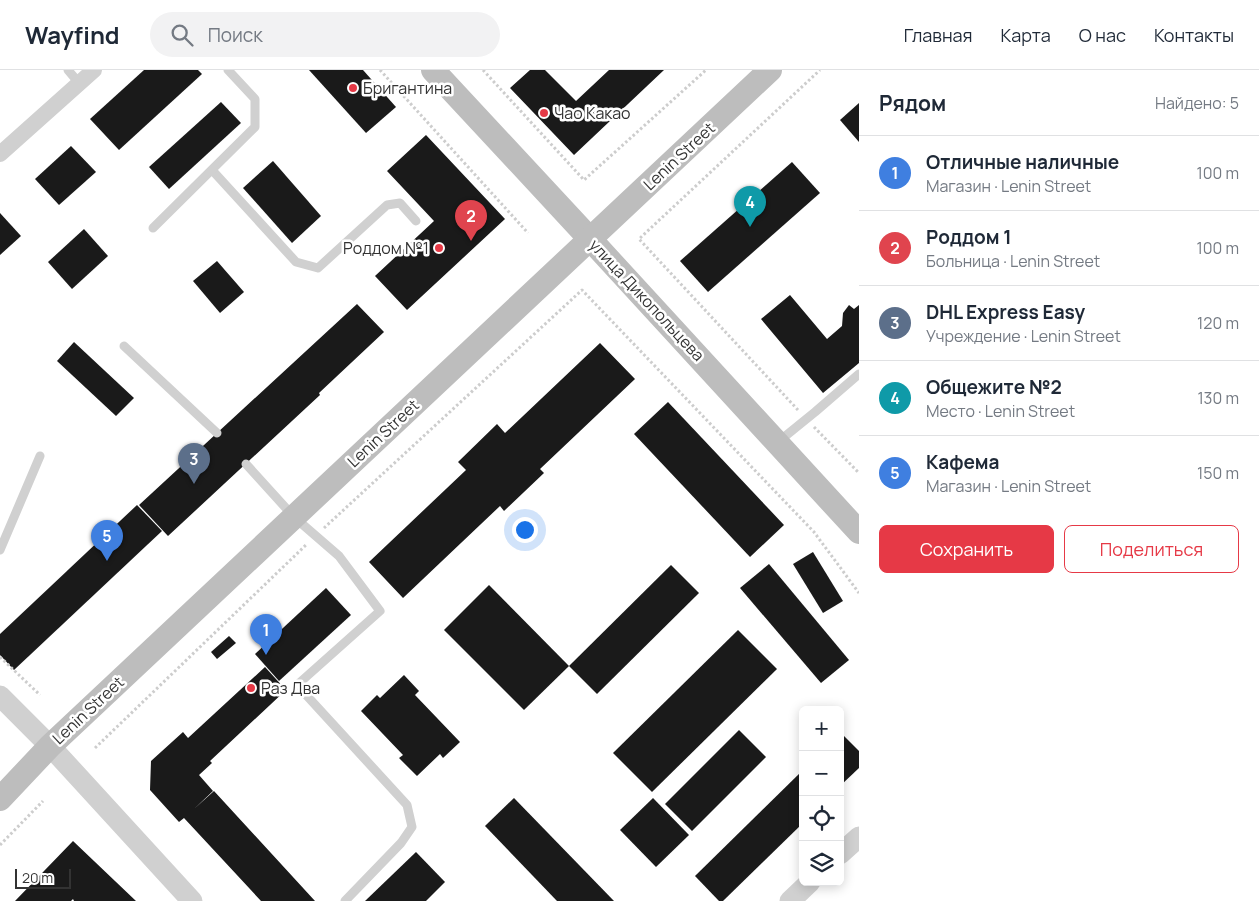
<!DOCTYPE html>
<html lang="ru">
<meta charset="utf-8">
<style>
:root{--surface:#fff;--page:#f2f2f3;--text:#1f2937;--muted:#747a83;--line:#e0e1e3;--accent:#e63946}
body{margin:0;font-family:Manrope,sans-serif;background:var(--page);color:var(--text)}
.controls{position:absolute;right:15px;bottom:15px;display:grid;overflow:hidden;border-radius:8px;box-shadow:0 2px 12px #0003}
.controls button{width:45px;height:45px;display:grid;place-items:center;padding:0;border:0;border-bottom:1px solid var(--line);background:var(--surface);color:var(--text);font:25px sans-serif}
.scale{position:absolute;left:15px;bottom:12px;width:56px;box-sizing:border-box;padding-left:5px;border:2px solid #333;border-top:0;font-size:14px;line-height:18px;white-space:nowrap;color:#333;-webkit-text-stroke:4px #fff;paint-order:stroke}
.you{position:absolute;left:524px;top:459px;width:18px;height:18px;margin:-12px;border:4px solid #fff;border-radius:50%;background:#1a73e8;box-shadow:0 0 0 8px #1a73e833}
.badge{display:grid;place-items:center;width:32px;height:32px;border-radius:50%;background:var(--accent);color:#fff;font-size:16px;font-weight:700}
.pin{position:absolute;translate:-50% -41px;filter:drop-shadow(0 1px 2px #0008)}
.pin::after{content:'';position:absolute;top:26px;width:18px;height:15px;background:inherit;clip-path:polygon(0 0,100% 0,50% 100%)}
.list{margin:0;padding:0;list-style:none}
h2{display:flex;justify-content:space-between;align-items:center;height:65px;margin:0;padding:0 20px;font-size:21px}
h2 small{font-size:16px;font-weight:400;color:var(--muted)}
.list li{display:grid;grid-template-columns:32px 1fr auto;gap:15px;align-items:center;box-sizing:border-box;height:75px;padding:0 20px;border-top:1px solid var(--line)}
.list b{display:block;font-size:19px;white-space:nowrap}
.list p{margin:0;font-size:16px;white-space:nowrap;color:var(--muted)}
.list em{font-size:16px;font-style:normal;color:var(--muted)}
.actions{display:flex;gap:10px;padding:15px 20px}
.actions a{flex:1;padding:11px 0;border:1px solid var(--accent);border-radius:8px;text-align:center;font-size:18px;color:var(--accent)}
.actions .main{background:var(--accent);color:#fff}
.icon{flex:none;width:28px;height:28px;fill:none;stroke:currentColor;stroke-width:2;stroke-linecap:round;stroke-linejoin:round}
.map{position:relative;flex:none;width:859px;height:831px;overflow:hidden}
header{display:flex;align-items:center;gap:30px;box-sizing:border-box;height:70px;padding:0 25px;background:var(--surface);border-bottom:1px solid var(--line)}
header strong{font-size:24px}
nav{display:flex;gap:28px;margin-inline-start:auto;font-size:18px}
.search{width:350px;height:45px;background:var(--page);display:flex;align-items:center;gap:12px;box-sizing:border-box;padding:0 18px;border-radius:28px;color:var(--muted);font-size:19px}
main{display:flex}
aside{flex:1;background:var(--surface)}
.map>svg:first-child{display:block}
</style>
<header>
<strong>Wayfind</strong>
<div class="search"><svg class="icon" aria-label="search" viewBox="0 0 24 24"><circle cx="10" cy="10" r="6"/><path d="M15 15l6 6"/></svg>Поиск</div>
<nav><a>Главная</a><a>Карта</a><a>О нас</a><a>Контакты</a></nav>
</header>
<main>
<div class="map">
<svg width="859" height="831" viewBox="0 0 859 831">
<rect width="100%" height="100%" fill="#fff"/>
<g fill="#1a1a1a">
<polygon points="144,0 198,0 202,4 119,80 90,49"/>
<polygon points="309,0 363,0 396,37 366,63"/>
<polygon points="530,0 545,0 576,31 609,0 664,0 574,85 510,18"/>
<polygon points="221,32 241,53 169,119 149,97"/>
<polygon points="859,33 859,72 840,50"/>
<polygon points="426,65 505,149 407,240 375,206 434,151 387,101"/>
<polygon points="71,76 96,102 59,135 35,109"/>
<polygon points="273,91 321,146 292,173 243,118"/>
<polygon points="792,92 820,123 708,222 680,191"/>
<polygon points="0,143 21,166 0,185"/>
<polygon points="84,159 108,186 72,219 48,192"/>
<polygon points="217,191 244,222 220,243 193,211"/>
<polygon points="790,225 827,269 842,256 843,243 849,235 854,239 859,235 859,293 823,323 761,249"/>
<polygon points="357,234 384,262 319,323 320,325 168,466 139,435"/>
<polygon points="74,272 134,328 116,346 57,291"/>
<polygon points="600,273 635,309 540,399 544,403 504,441 500,436 403,528 369,492 466,400 458,392 497,354 505,363"/>
<polygon points="668,332 784,455 750,487 634,364"/>
<polygon points="137,435 162,461 14,600 0,585 0,564"/>
<polygon points="813,482 843,531 823,543 793,494"/>
<polygon points="769,494 849,590 821,613 740,518"/>
<polygon points="671,495 699,523 597,624 569,596"/>
<polygon points="489,515 569,596 524,640 444,560"/>
<polygon points="326,518 351,545 279,611 255,584"/>
<polygon points="738,560 777,599 652,722 613,683"/>
<polygon points="229,566 236,573 217,589 211,582"/>
<polygon points="265,597 286,620 210,691 212,693 199,705 213,721 194,739 214,721 315,831 261,831 184,748 179,752 150,720 151,691 183,662 188,668"/>
<polygon points="404,605 419,621 415,625 460,672 443,688 440,684 417,706 399,688 403,685 361,641 377,625 380,628"/>
<polygon points="739,660 766,687 692,761 665,734"/>
<polygon points="840,662 859,681 859,698 840,716"/>
<polygon points="803,700 803,753 723,831 719,831 695,806"/>
<polygon points="514,728 614,831 557,831 485,756"/>
<polygon points="653,728 689,765 656,797 620,760"/>
<polygon points="73,771 136,831 74,831 73,829 71,831 15,831"/>
<polygon points="416,782 445,812 426,831 365,831"/>
</g>
<g fill="none" stroke-linecap="round" stroke-linejoin="round">
<g stroke="#cdcdcd" stroke-width="3" stroke-dasharray="2.5 2.5" stroke-linecap="butt">
<polyline points="380,0 528,163"/>
<polyline points="483,0 584,110 706,0"/>
<polyline points="798,340 639,169 820,0"/>
<polyline points="814,357 859,403"/>
<polyline points="324,458 582,220 814,462 859,523"/>
<polyline points="0,587 40,625"/>
<polyline points="95,678 307,474"/>
<polyline points="0,775 43,731"/>
</g>
<g stroke="#d0d0d0" stroke-width="9">
<polyline points="68,0 79,13"/>
<polyline points="212,100 296,192 318,198 387,135 400,133 416,151"/>
<polyline points="153,158 255,57 255,29 228,0"/>
<polyline points="124,276 217,363"/>
<polyline points="778,372 815,342 859,304"/>
<polyline points="246,394 294,447 339,486 380,541 297,615 407,735 412,757 401,773 345,831"/>
<polyline points="0,480 40,386"/>
</g>
<polyline stroke="#d0d0d0" stroke-width="16" points="0,84 94,0"/>
<g stroke="#d0d0d0" stroke-width="21">
<polyline points="0,626 50,676 192,831"/>
<polyline points="840,784 859,767"/>
<polyline points="790,831 810,812"/>
</g>
<g stroke="#bdbdbd" stroke-width="24">
<polyline points="433,0 590,169 859,462"/>
<polyline points="0,729 50,676 770,0"/>
</g>
</g>
<g fill="#e63946" stroke="#fff" stroke-width="2">
<circle cx="353" cy="18" r="5"/>
<circle cx="544" cy="43" r="5"/>
<circle cx="439" cy="178" r="5"/>
<circle cx="251" cy="618" r="5"/>
</g>
<g text-anchor="middle" dominant-baseline="central" stroke-width="5" stroke-linejoin="round" paint-order="stroke">
<g font-size="16" fill="#333" stroke="#fff" text-anchor="start">
<text x="363" y="18">Бригантина</text>
<text x="554" y="43">Чао Какао</text>
<text x="429" y="178" text-anchor="end">Роддом №1</text>
<text x="261" y="618">Раз Два</text>
</g>
<g font-size="16" fill="#333" stroke="#fff">
<text transform="translate(679 86) rotate(-43)">Lenin Street</text>
<text transform="translate(647 230) rotate(47)">улица Дикопольцева</text>
<text transform="translate(383 363) rotate(-43)">Lenin Street</text>
<text transform="translate(88 640) rotate(-43)">Lenin Street</text>
</g>
</g>
</svg>
<div class="controls">
<button>+</button>
<button>−</button>
<button><svg class="icon" aria-label="locate" viewBox="0 0 24 24"><circle cx="12" cy="12" r="6"/><path d="M12 2v4M12 18v4M2 12h4M18 12h4"/></svg></button>
<button><svg class="icon" aria-label="layers" viewBox="0 0 24 24"><path d="M12 4l9 5-9 5-9-5zM3 14l9 5 9-5"/></svg></button>
</div>
<div class="scale">20 m</div>
<div class="you"></div>
<div class="pin badge" style="left:266px;top:585px;background:#3f7fe0">1</div>
<div class="pin badge" style="left:471px;top:171px;background:#e0444e">2</div>
<div class="pin badge" style="left:194px;top:414px;background:#5c6f8a">3</div>
<div class="pin badge" style="left:750px;top:157px;background:#0f9aa8">4</div>
<div class="pin badge" style="left:107px;top:491px;background:#3f7fe0">5</div>
</div>
<aside>
<h2>Рядом<small>Найдено: 5</small></h2>
<ul class="list">
<li><span class="badge" style="background:#3f7fe0">1</span><div><b>Отличные наличные</b><p>Магазин · Lenin Street</p></div><em>100 m</em></li>
<li><span class="badge" style="background:#e0444e">2</span><div><b>Роддом 1</b><p>Больница · Lenin Street</p></div><em>100 m</em></li>
<li><span class="badge" style="background:#5c6f8a">3</span><div><b>DHL Express Easy</b><p>Учреждение · Lenin Street</p></div><em>120 m</em></li>
<li><span class="badge" style="background:#0f9aa8">4</span><div><b>Общежите №2</b><p>Место · Lenin Street</p></div><em>130 m</em></li>
<li><span class="badge" style="background:#3f7fe0">5</span><div><b>Кафема</b><p>Магазин · Lenin Street</p></div><em>150 m</em></li>
</ul>
<div class="actions"><a class="main">Сохранить</a><a>Поделиться</a></div>
</aside>
</main>
